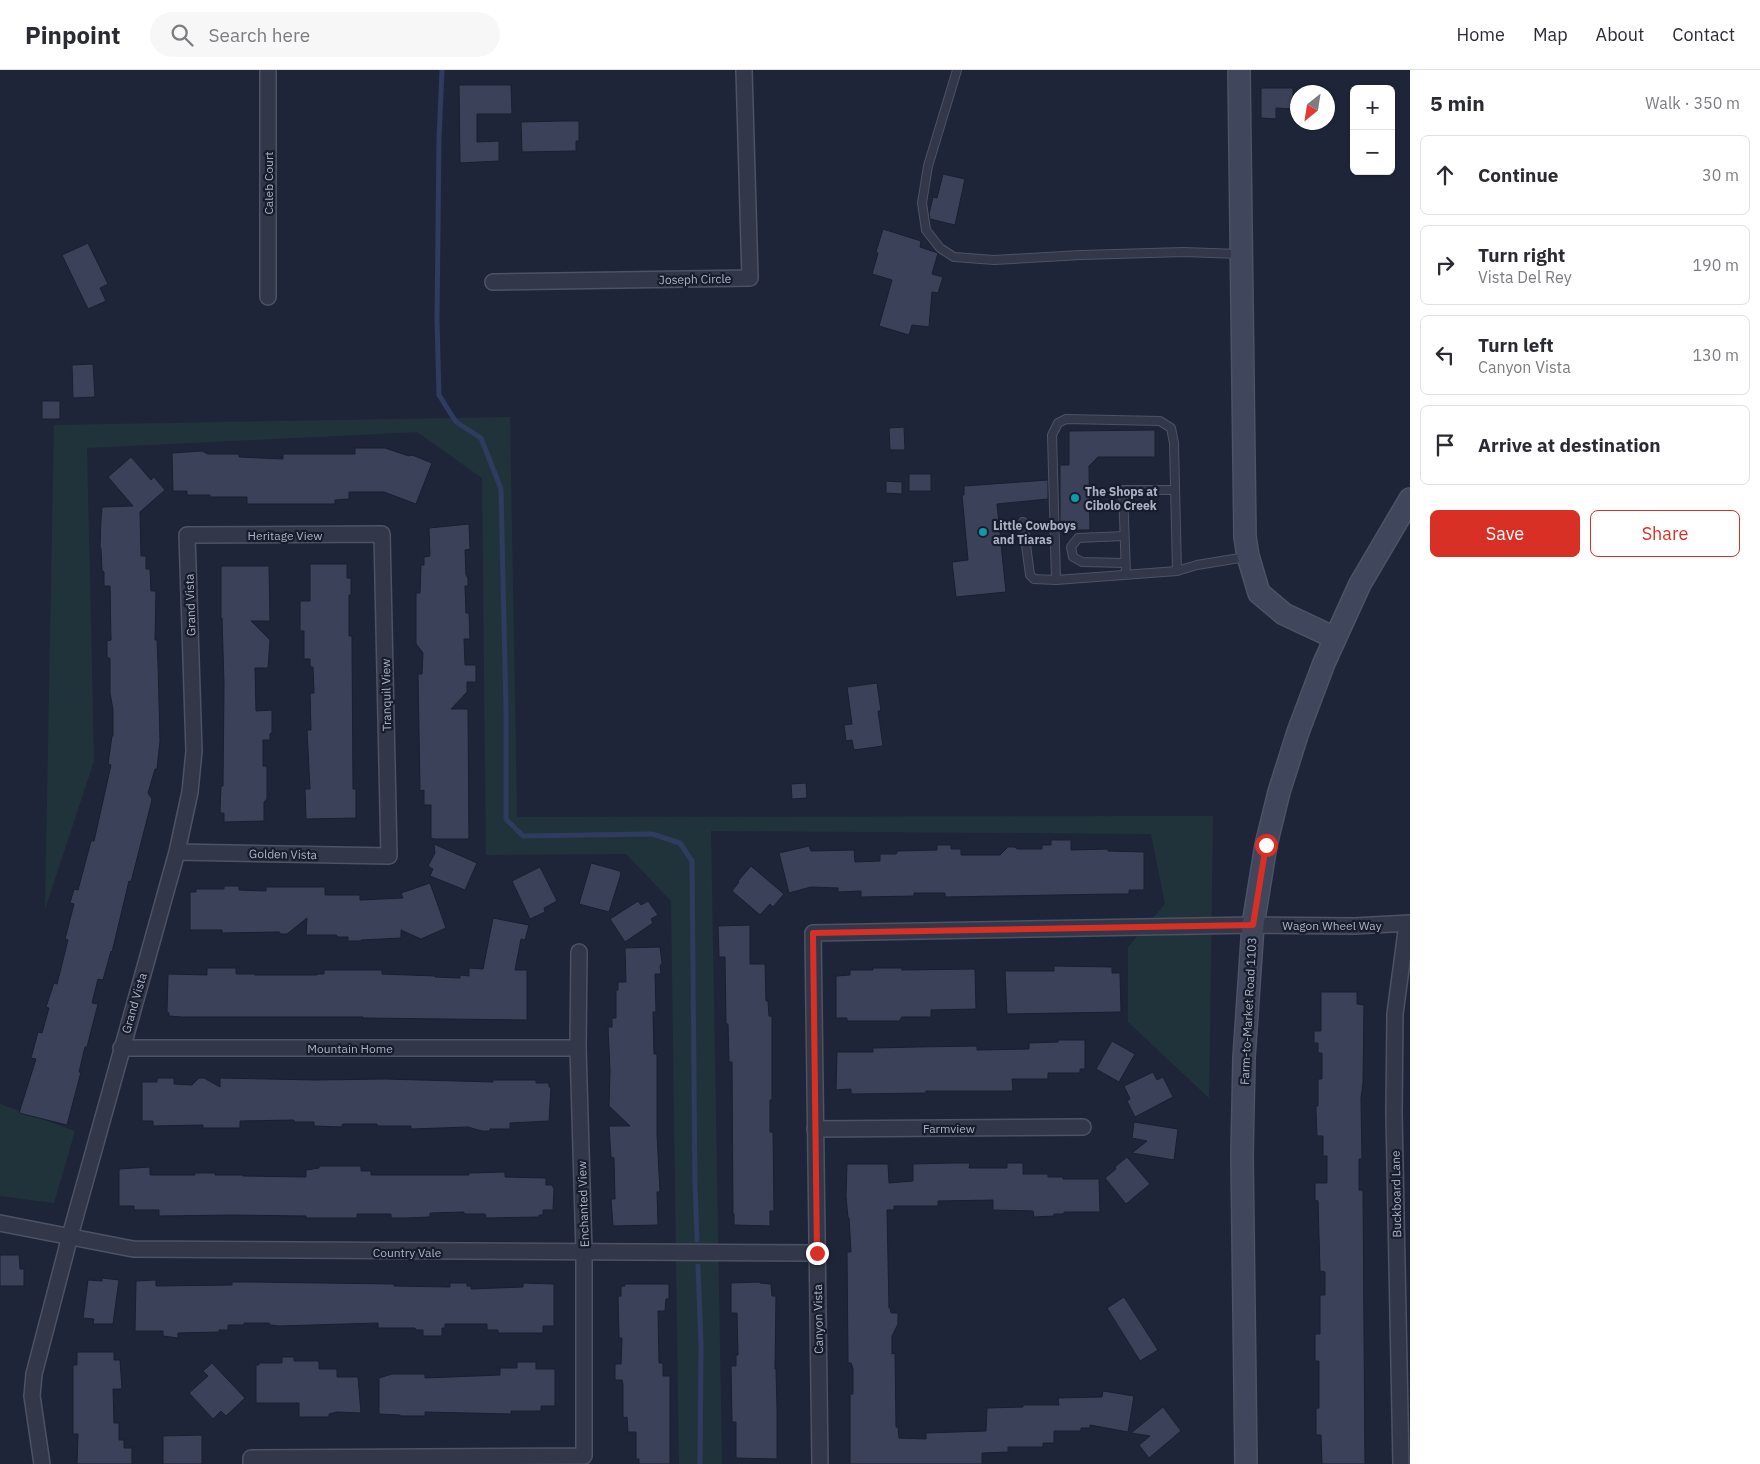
<!DOCTYPE html>
<meta charset="utf-8">
<style>
:root{--surface:#fff;--page:#f7f7f7;--text:#2b2b33;--muted:#7c7c81;--line:#e1e1e2;--accent:#d93025}
body{margin:0;font-family:"IBM Plex Sans",sans-serif;background:var(--page);color:var(--text)}
.controls{position:absolute;right:15px;top:15px;display:grid;overflow:hidden;border-radius:8px;box-shadow:0 1px 4px #0004}
.controls button{width:45px;height:45px;display:grid;place-items:center;padding:0;border:0;border-bottom:1px solid var(--line);background:var(--surface);color:var(--text);font:25px sans-serif}
.compass{position:absolute;left:1290px;top:15px;width:45px;height:45px;border-radius:50%;background:var(--surface);box-shadow:0 1px 4px #0004;rotate:210deg}
.stop{position:absolute;width:15px;height:15px;margin:-11px;border:4px solid #d93025;border-radius:50%;background:#fff}
.stop.end{background:#d93025;border-color:#fff;box-shadow:0 1px 5px #0008}
.list{margin:0;padding:0;list-style:none}
h2{display:flex;justify-content:space-between;align-items:center;height:65px;margin:0;padding:0 20px;font-size:21px}
h2 small{font-size:16px;font-weight:400;color:var(--muted)}
.list li{display:grid;grid-template-columns:32px 1fr auto;gap:15px;align-items:center;box-sizing:border-box;height:80px;margin:0 10px 10px;padding:0 10px;border:1px solid var(--line);border-radius:8px}
.list b{display:block;font-size:19px;white-space:nowrap}
.list p{margin:0;font-size:16px;white-space:nowrap;color:var(--muted)}
.list em{font-size:16px;font-style:normal;color:var(--muted)}
.actions{display:flex;gap:10px;padding:15px 20px}
.actions a{flex:1;padding:11px 0;border:1px solid var(--accent);border-radius:8px;text-align:center;font-size:18px;color:var(--accent)}
.actions .main{background:var(--accent);color:#fff}
.icon{flex:none;width:28px;height:28px;fill:none;stroke:currentColor;stroke-width:2;stroke-linecap:round;stroke-linejoin:round}
.map{position:relative;flex:none;width:1410px;height:1394px;overflow:hidden}
header{display:flex;align-items:center;gap:30px;box-sizing:border-box;height:70px;padding:0 25px;background:var(--surface);border-bottom:1px solid var(--line)}
header strong{font-size:24px}
nav{display:flex;gap:28px;margin-inline-start:auto;font-size:18px}
.search{width:350px;height:45px;background:var(--page);display:flex;align-items:center;gap:12px;box-sizing:border-box;padding:0 18px;border-radius:28px;color:var(--muted);font-size:19px}
main{display:flex}
aside{flex:1;background:var(--surface)}
.map>svg:first-child{display:block}
</style>
<header>
<strong>Pinpoint</strong>
<div class="search"><svg class="icon" aria-label="search" viewBox="0 0 24 24"><circle cx="10" cy="10" r="6"/><path d="M15 15l6 6"/></svg>Search here</div>
<nav><a>Home</a><a>Map</a><a>About</a><a>Contact</a></nav>
</header>
<main>
<div class="map">
<svg width="1410" height="1394" viewBox="0 0 1410 1394">
<rect width="100%" height="100%" fill="#1f2539"/>
<g fill="#21333a">
<polygon points="510,347 517,747 1213,746 1209,1028 1128,952 1128,877 1165,834 1151,764 711,761 722,1394 679,1394 671,831 626,784 486,785 482,408 417,362 87,378 94,691 45,839 54,355"/>
<polygon points="0,1034 75,1061 54,1133 0,1126"/>
</g>
<g fill="none" stroke-linecap="round" stroke-linejoin="round">
<g stroke="#2f3b5f" stroke-width="5">
<polyline points="442,0 439,69 437,250 439,325 456,352 481,368 501,419 506,642 506,749 523,766 652,764 680,773 692,791 695,1113 697,1170"/>
<polyline points="698,1196 701,1274 700,1394"/>
</g>
</g>
<g fill="#3a4159" stroke="#1a1f2f">
<polygon points="459,15 511,15 512,44 477,44 477,72 499,71 499,91 460,93"/>
<polygon points="1261,18 1293,18 1293,39 1276,38 1276,49 1261,48"/>
<polygon points="563,51 579,51 579,71 576,71 576,81 522,82 521,52"/>
<polygon points="943,104 965,109 955,155 930,149 929,144 933,127 937,128"/>
<polygon points="883,159 921,171 920,177 938,183 932,204 943,207 938,223 932,222 929,257 912,255 909,265 879,256 892,210 872,204 878,183 876,182"/>
<polygon points="88,173 108,214 100,218 106,231 88,239 62,185"/>
<polygon points="93,294 95,327 73,328 72,295"/>
<rect x="42" y="331" width="18" height="18"/>
<polygon points="904,357 905,380 890,380 889,358"/>
<polygon points="1155,360 1155,387 1098,387 1089,396 1090,460 1060,460 1060,395 1069,395 1069,361"/>
<polygon points="355,378 385,378 409,386 412,385 432,393 416,434 384,422 349,422 349,429 335,430 335,434 247,434 247,427 210,427 210,425 187,425 187,421 173,421 172,383 202,381 208,384 239,384 239,387 283,389 283,384 355,384"/>
<polygon points="131,387 151,410 154,407 165,420 140,442 141,486 146,486 146,499 150,499 151,521 156,521 155,570 157,570 158,594 160,671 157,699 155,699 148,723 152,729 151,734 131,812 129,811 112,882 111,881 103,910 98,909 92,933 98,934 87,977 85,977 79,1002 81,1002 67,1055 19,1043 36,989 31,988 38,962 42,963 49,938 46,937 54,913 57,914 68,870 65,869 74,834 70,833 74,819 78,820 91,771 94,771 111,695 108,694 112,666 113,666 113,640 110,623 110,588 107,588 107,571 111,570 110,516 104,516 104,502 102,500 101,479 100,477 101,449 102,437 133,436 108,407"/>
<rect x="909" y="404" width="22" height="17"/>
<polygon points="1048,410 1048,429 997,434 1006,522 956,527 952,492 968,490 962,425 964,425 964,416"/>
<polygon points="886,411 902,412 902,424 886,423"/>
<polygon points="469,454 470,479 465,480 466,505 468,508 468,516 465,516 466,543 469,543 470,569 464,569 465,595 476,595 476,612 467,612 467,622 451,639 468,639 469,769 434,769 431,768 431,735 424,735 424,720 420,721 418,604 422,604 423,583 416,574 416,523 420,523 421,495 424,495 424,487 430,486 429,458"/>
<polygon points="310,494 347,494 347,508 351,508 351,525 349,525 349,566 352,566 353,719 356,719 356,748 306,749 305,719 310,719 307,660 311,660 310,623 314,623 313,597 310,597 310,589 304,589 304,561 300,561 300,531 310,531"/>
<polygon points="221,496 269,496 270,551 251,551 270,570 268,598 255,598 256,641 272,640 272,662 270,664 270,670 263,670 263,696 267,696 267,729 264,732 264,751 224,752 224,743 220,743 221,716 223,716 224,614 222,548 221,548"/>
<polygon points="877,613 881,641 878,641 883,676 854,680 852,670 846,671 844,655 852,654 847,617"/>
<polygon points="806,713 807,728 792,729 791,714"/>
<polygon points="1051,770 1071,770 1071,780 1108,779 1108,781 1144,782 1144,820 1129,820 1129,824 1113,824 945,827 945,823 914,823 914,826 861,827 861,821 838,822 838,818 811,817 789,823 779,783 809,776 811,781 854,780 855,792 880,791 880,784 896,784 898,781 937,780 937,775 951,775 951,779 961,779 961,785 1000,785 1008,777 1015,777 1017,779 1042,779 1042,775 1051,775"/>
<polygon points="434,774 477,793 465,820 430,806 433,799 428,796 435,783"/>
<polygon points="591,793 620,801 621,804 609,842 579,834"/>
<polygon points="751,796 784,824 773,837 770,834 760,845 732,821 739,812 738,811"/>
<polygon points="540,797 557,831 544,838 545,842 530,849 512,811"/>
<polygon points="430,813 446,858 421,869 401,860 401,868 361,870 361,871 348,871 348,867 338,867 336,865 306,865 307,848 287,864 281,864 279,862 222,863 222,860 190,860 190,822 196,822 196,819 224,819 224,816 239,816 239,820 266,821 266,817 325,817 325,825 360,825 360,830 403,828 401,823"/>
<polygon points="638,831 641,835 648,831 658,845 651,849 653,853 625,872 610,849"/>
<polygon points="493,848 529,855 525,870 521,869 515,900 527,900 527,950 363,948 363,947 182,947 169,946 169,943 167,942 168,904 207,905 207,898 236,898 236,904 254,904 255,905 317,905 317,904 324,904 324,900 382,900 382,904 435,906 435,907 460,908 460,905 469,906 469,898 483,899"/>
<polygon points="750,855 750,894 765,894 766,931 768,931 769,946 772,946 772,1030 770,1030 770,1062 773,1062 774,1141 770,1141 770,1156 734,1155 734,1144 733,1144 732,992 729,992 728,954 726,954 725,887 719,887 718,856"/>
<polygon points="660,877 662,893 660,896 661,904 655,904 656,942 653,942 654,984 657,984 657,1064 660,1122 657,1122 658,1155 613,1156 611,1129 615,1129 614,1088 611,1087 609,1056 630,1056 609,1036 610,1001 608,957 612,957 612,948 616,948 616,920 618,920 618,912 626,912 625,878"/>
<polygon points="1054,896 1112,897 1112,903 1120,903 1121,942 1007,944 1005,901 1054,901"/>
<polygon points="873,898 902,898 902,900 975,899 976,939 931,940 931,947 902,947 899,951 847,951 847,948 836,948 836,906 850,905 850,900 873,900"/>
<polygon points="1321,922 1357,922 1357,934 1364,935 1363,1013 1361,1028 1362,1089 1359,1089 1359,1120 1363,1120 1365,1394 1322,1394 1321,1365 1316,1365 1316,1338 1319,1338 1319,1291 1315,1291 1315,1264 1320,1264 1320,1225 1325,1225 1325,1202 1320,1201 1318,1131 1315,1130 1315,1113 1327,1113 1327,1086 1323,1086 1323,1066 1317,1066 1316,1041 1316,1036 1318,1036 1318,1009 1322,1009 1322,983 1318,983 1318,973 1314,973 1314,961 1321,961"/>
<polygon points="1058,970 1085,970 1085,999 1080,999 1080,1003 1048,1003 1048,1009 1012,1009 1013,1021 926,1021 926,1023 851,1024 851,1019 836,1020 837,982 873,982 873,978 918,977 977,976 977,980 1029,979 1029,973 1058,972"/>
<polygon points="1112,971 1135,984 1119,1012 1096,999"/>
<polygon points="1153,1002 1157,1010 1163,1007 1173,1027 1135,1047 1127,1031 1130,1029 1124,1016"/>
<polygon points="157,1008 174,1008 174,1014 192,1015 199,1008 204,1008 220,1017 220,1008 316,1010 385,1009 493,1012 493,1010 536,1010 536,1013 549,1013 549,1017 551,1017 549,1051 510,1053 510,1059 490,1059 490,1061 482,1061 468,1057 411,1059 411,1056 377,1056 377,1054 343,1054 341,1057 314,1056 314,1052 294,1052 294,1050 240,1051 240,1058 203,1058 203,1055 153,1056 153,1051 142,1051 142,1012 157,1012"/>
<polygon points="1134,1052 1178,1059 1174,1090 1132,1083 1147,1071 1132,1068"/>
<polygon points="1127,1087 1150,1114 1126,1134 1105,1108 1116,1099 1115,1097"/>
<polygon points="953,1093 970,1093 969,1098 1007,1098 1007,1093 1023,1093 1023,1104 1048,1104 1048,1107 1063,1107 1063,1109 1099,1109 1100,1142 1064,1142 1064,1144 1054,1144 1054,1146 1034,1147 1033,1141 993,1140 993,1130 938,1131 938,1136 894,1136 894,1140 887,1140 889,1238 890,1238 891,1243 898,1243 898,1254 892,1266 892,1284 895,1283 896,1357 898,1357 899,1368 926,1369 926,1363 986,1361 987,1338 1023,1337 1023,1335 1059,1335 1058,1328 1102,1327 1103,1321 1134,1326 1128,1362 1090,1355 1090,1358 1081,1358 1081,1361 1054,1361 1054,1373 1043,1373 1043,1377 1008,1377 1008,1382 982,1383 982,1394 850,1394 850,1324 853,1324 853,1298 851,1293 848,1293 847,1182 851,1182 849,1148 848,1148 846,1126 847,1094 888,1094 889,1113 913,1111 913,1094"/>
<polygon points="319,1096 361,1096 361,1101 371,1101 371,1105 469,1105 469,1103 505,1102 505,1107 546,1108 546,1115 552,1115 554,1119 553,1140 543,1140 543,1145 539,1145 539,1147 486,1148 485,1144 464,1144 464,1142 430,1143 430,1147 407,1148 391,1148 391,1144 357,1144 357,1148 306,1148 306,1146 232,1145 159,1146 159,1140 134,1140 134,1136 119,1136 119,1099 150,1097 150,1105 195,1105 195,1103 215,1103 215,1105 243,1105 243,1106 306,1107 306,1100 319,1098"/>
<polygon points="0,1185 19,1185 20,1199 24,1199 24,1216 0,1216"/>
<polygon points="102,1208 119,1210 113,1254 93,1254 94,1249 83,1248 88,1210 102,1211"/>
<polygon points="156,1210 156,1216 232,1215 232,1212 250,1212 394,1214 394,1216 450,1217 450,1213 467,1213 467,1216 471,1216 471,1219 523,1217 523,1213 554,1214 554,1256 543,1256 543,1263 498,1263 498,1260 487,1260 487,1254 445,1254 445,1258 442,1258 442,1266 423,1266 423,1260 416,1260 415,1258 378,1258 378,1253 279,1256 270,1255 269,1253 244,1253 244,1255 228,1255 228,1260 219,1260 219,1262 178,1263 178,1268 163,1266 163,1261 135,1261 136,1211"/>
<polygon points="760,1212 760,1213 771,1214 772,1226 776,1226 775,1299 776,1299 777,1339 777,1389 736,1388 736,1352 732,1352 731,1296 736,1296 736,1285 738,1285 737,1243 731,1243 731,1213"/>
<polygon points="624,1214 669,1214 669,1229 666,1229 665,1241 658,1241 659,1293 663,1293 663,1306 670,1306 670,1394 639,1394 639,1389 636,1389 636,1362 628,1362 627,1347 623,1348 623,1314 622,1310 615,1310 615,1294 621,1294 622,1268 619,1268 618,1226 621,1226 621,1216 625,1216"/>
<polygon points="1124,1227 1158,1280 1140,1291 1107,1238"/>
<polygon points="77,1282 114,1282 114,1290 120,1290 122,1319 113,1319 114,1353 119,1353 119,1370 124,1370 124,1378 132,1378 132,1394 77,1394 78,1364 73,1364 73,1295 77,1295"/>
<polygon points="282,1287 294,1287 294,1291 319,1291 319,1299 337,1299 337,1307 358,1307 361,1343 337,1342 329,1344 329,1347 299,1347 299,1333 256,1333 256,1295 259,1295 259,1293 282,1293"/>
<polygon points="517,1292 536,1292 536,1299 555,1299 555,1336 541,1336 541,1341 511,1341 511,1344 425,1342 425,1346 400,1346 400,1345 379,1344 379,1308 392,1304 425,1304 425,1308 500,1305 500,1298 517,1298"/>
<polygon points="212,1293 245,1328 226,1346 221,1341 213,1349 189,1323 208,1306 203,1301"/>
<polygon points="1163,1337 1181,1361 1149,1388 1139,1375 1150,1366 1131,1363"/>
<polygon points="202,1365 202,1394 163,1394 163,1366"/>
</g>
<g fill="none" stroke-linecap="round" stroke-linejoin="round">
<g stroke="#4d5264" stroke-width="10">
<g id="lane">
<polyline points="957,0 928,96 922,133 926,160 940,178 954,187 994,190 1081,185 1184,182 1239,184"/>
<polyline points="1023,452 1030,505 1034,509 1056,510 1177,501 1197,495 1246,487"/>
<polyline points="1124,466 1078,468 1071,477 1073,487 1082,492 1125,493"/>
<polyline points="1126,504 1123,420 1175,420"/>
<polyline points="1056,510 1052,365 1058,353 1066,349 1160,351 1171,358 1174,373 1177,501"/>
</g>
</g>
<g stroke="#4d5264" stroke-width="18">
<g id="street">
<polyline points="268,0 268,227"/>
<polyline points="493,212 750,208 744,0"/>
<polyline points="121,978 578,978"/>
<polyline points="815,1059 1083,1057"/>
<polyline points="0,1153 133,1179 817,1183"/>
<polyline points="42,1394 32,1326 34,1304 70,1166 177,782 190,722 194,681 187,465 382,464 389,786 177,782"/>
<polyline points="251,1394 251,1388 584,1386 584,1182 578,978 579,882"/>
<polyline points="820,1394 813,863 1253,855 1354,856 1410,853"/>
<polyline points="1401,1394 1394,1043 1395,944 1407,854"/>
</g>
</g>
<g stroke="#4d5264" stroke-width="24">
<g id="secondary">
<polyline points="1239,0 1245,467 1248,486 1259,523 1284,544 1335,568"/>
<polyline points="1246,1394 1242,1085 1244,988 1253,855 1266,775 1279,722 1298,662 1324,593 1360,514 1410,429"/>
</g>
</g>
<use href="#lane" stroke="#323849" stroke-width="8"/>
<use href="#street" stroke="#323849" stroke-width="15"/>
<use href="#secondary" stroke="#40465c" stroke-width="21"/>
</g>
<g fill="none" stroke-linecap="round" stroke-linejoin="round">
<polyline stroke="#d93025" stroke-width="6" points="817,1183 813,863 1253,855 1266,775"/>
</g>
<g fill="#0f9aa8" stroke="#181d2d" stroke-width="2">
<circle cx="1075" cy="428" r="5"/>
<circle cx="983" cy="462" r="5"/>
</g>
<g text-anchor="middle" dominant-baseline="central" stroke-width="4.5" stroke-linejoin="round" paint-order="stroke">
<g font-size="12" fill="#acb2c6" stroke="#181d2d">
<text transform="translate(268 113) rotate(-90)">Caleb Court</text>
<text transform="translate(695 209) rotate(-1)">Joseph Circle</text>
<text x="285" y="465">Heritage View</text>
<text transform="translate(190 535) rotate(-92)">Grand Vista</text>
<text transform="translate(386 625) rotate(-91)">Tranquil View</text>
<text transform="translate(283 784) rotate(1)">Golden Vista</text>
<text x="1332" y="855">Wagon Wheel Way</text>
<text transform="translate(134 933) rotate(-74)">Grand Vista</text>
<text transform="translate(1248 941) rotate(-87)">Farm-to-Market Road 1103</text>
<text x="350" y="978">Mountain Home</text>
<text x="949" y="1058">Farmview</text>
<text transform="translate(1396 1124) rotate(-91)">Buckboard Lane</text>
<text transform="translate(583 1134) rotate(-92)">Enchanted View</text>
<text x="407" y="1182">Country Vale</text>
<text transform="translate(818 1249) rotate(-91)">Canyon Vista</text>
</g>
<g font-size="12" font-weight="bold" fill="#acb2c6" stroke="#181d2d" text-anchor="start">
<text x="1085" y="421">The Shops at<tspan x="1085" dy="14">Cibolo Creek</tspan></text>
<text x="993" y="455">Little Cowboys<tspan x="993" dy="14">and Tiaras</tspan></text>
</g>
</g>
</svg>
<div class="controls">
<button>+</button>
<button>−</button>
</div>
<svg class="compass" viewBox="-18 -18 36 36"><path d="M0-13l5 13h-10z" fill="#e53935"/><path d="M0 13l5-13h-10z" fill="#7c7c81"/></svg>
<div class="stop" style="left:1266px;top:775px"></div>
<div class="stop end" style="left:817px;top:1183px"></div>
</div>
<aside>
<h2>5 min<small>Walk · 350 m</small></h2>
<ul class="list">
<li><svg class="icon" aria-label="ahead" viewBox="0 0 24 24"><path d="M12 20V5M6 11l6-6 6 6"/></svg><div><b>Continue</b></div><em>30 m</em></li>
<li><svg class="icon" aria-label="right" viewBox="0 0 24 24"><path d="M7 20v-9h11M14 6l5 5-5 5"/></svg><div><b>Turn right</b><p>Vista Del Rey</p></div><em>190 m</em></li>
<li><svg class="icon" aria-label="left" viewBox="0 0 24 24"><path d="M17 20v-9H6M10 6l-5 5 5 5"/></svg><div><b>Turn left</b><p>Canyon Vista</p></div><em>130 m</em></li>
<li><svg class="icon" aria-label="arrive" viewBox="0 0 24 24"><path d="M6 21V4h12l-3 4 3 4H6"/></svg><div><b>Arrive at destination</b></div></li>
</ul>
<div class="actions"><a class="main">Save</a><a>Share</a></div>
</aside>
</main>
